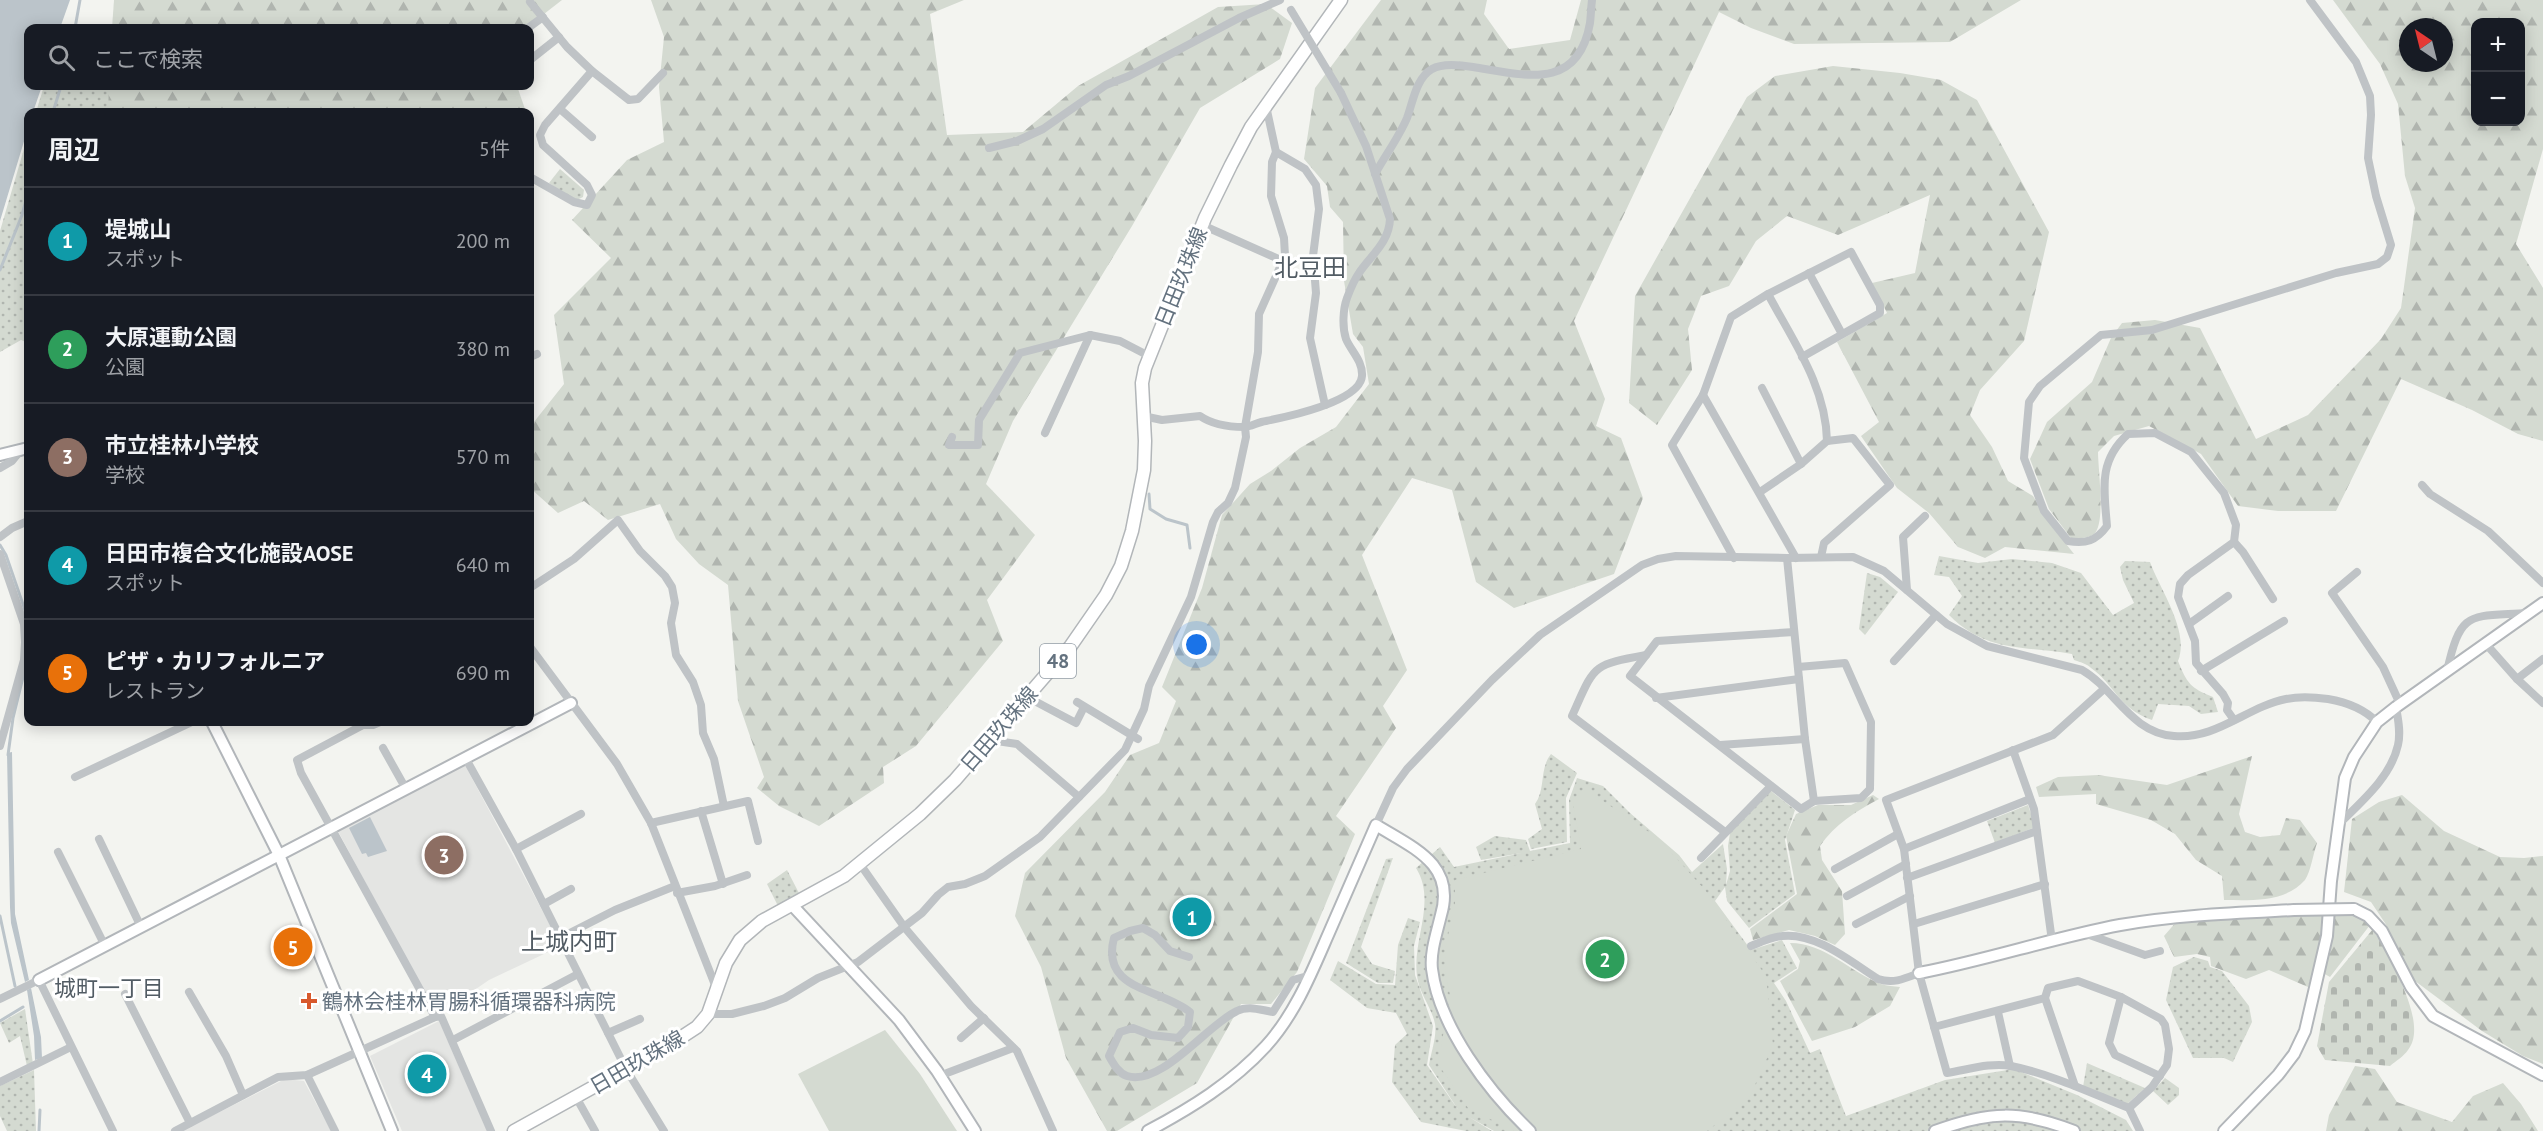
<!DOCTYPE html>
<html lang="ja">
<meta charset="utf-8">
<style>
:root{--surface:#171b24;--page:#20242c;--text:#f1f3f6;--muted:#9ea1a6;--line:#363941;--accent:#d8592c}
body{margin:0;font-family:"PT Sans","Noto Sans JP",sans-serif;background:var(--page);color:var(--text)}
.controls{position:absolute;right:18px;top:18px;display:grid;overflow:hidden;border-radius:12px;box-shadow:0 3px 15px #0003}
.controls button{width:54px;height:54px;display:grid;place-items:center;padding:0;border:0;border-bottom:2px solid var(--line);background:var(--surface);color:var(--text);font:30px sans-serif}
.compass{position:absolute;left:2399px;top:18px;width:54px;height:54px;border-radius:50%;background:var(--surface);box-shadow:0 3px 15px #0003;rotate:325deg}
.you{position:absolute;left:1197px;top:645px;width:21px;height:21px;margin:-15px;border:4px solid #fff;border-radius:50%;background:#1a73e8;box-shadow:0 0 0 9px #1a73e833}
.badge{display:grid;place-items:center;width:39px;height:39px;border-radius:50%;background:var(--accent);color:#fff;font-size:20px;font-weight:700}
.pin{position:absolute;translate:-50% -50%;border:3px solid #fff;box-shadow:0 2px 6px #0006}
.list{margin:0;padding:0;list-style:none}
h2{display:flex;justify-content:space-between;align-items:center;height:78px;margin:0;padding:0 24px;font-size:26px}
h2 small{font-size:20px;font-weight:400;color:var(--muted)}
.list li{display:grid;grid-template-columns:39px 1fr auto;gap:18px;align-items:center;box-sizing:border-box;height:108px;padding:0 24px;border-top:2px solid var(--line)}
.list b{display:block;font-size:22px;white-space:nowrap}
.list p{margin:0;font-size:20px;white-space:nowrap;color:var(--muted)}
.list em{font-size:20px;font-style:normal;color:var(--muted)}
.icon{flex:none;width:33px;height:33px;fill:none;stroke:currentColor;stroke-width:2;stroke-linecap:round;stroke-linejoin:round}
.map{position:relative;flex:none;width:2543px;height:1131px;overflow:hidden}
.search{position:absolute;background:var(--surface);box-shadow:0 3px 15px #0003;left:24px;top:24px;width:510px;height:66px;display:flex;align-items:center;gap:15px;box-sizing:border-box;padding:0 21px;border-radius:12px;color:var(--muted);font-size:22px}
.panel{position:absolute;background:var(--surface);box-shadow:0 3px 15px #0003;left:24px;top:108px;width:510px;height:618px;border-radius:12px}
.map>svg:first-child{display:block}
</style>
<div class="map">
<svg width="2543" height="1131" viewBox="0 0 2543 1131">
<defs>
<pattern id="grass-dots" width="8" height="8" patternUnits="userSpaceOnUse" patternTransform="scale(1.5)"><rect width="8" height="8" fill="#d4dad1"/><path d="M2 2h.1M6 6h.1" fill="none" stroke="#b0b5af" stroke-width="1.8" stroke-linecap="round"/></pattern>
<pattern id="forest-firs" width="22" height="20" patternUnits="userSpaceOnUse" patternTransform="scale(1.5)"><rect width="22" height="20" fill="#d4dad1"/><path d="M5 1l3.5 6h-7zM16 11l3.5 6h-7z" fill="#b0b5af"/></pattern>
<pattern id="cemetery-stones" width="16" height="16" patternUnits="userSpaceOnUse" patternTransform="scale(1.5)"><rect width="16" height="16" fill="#d4dad1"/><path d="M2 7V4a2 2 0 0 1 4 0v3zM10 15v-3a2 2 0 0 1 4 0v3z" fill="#b0b5af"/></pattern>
</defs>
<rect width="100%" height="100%" fill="#f3f4f0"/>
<g fill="#e4e5e3">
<polygon points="465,765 561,946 489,980 444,1011 432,1008 338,831"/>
<polygon points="439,1021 487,1131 402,1131 370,1056"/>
<polygon points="285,1079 304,1081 331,1131 182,1131"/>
</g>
<g fill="url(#grass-dots)">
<polygon points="44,86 378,86 362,112 36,112"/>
<polygon points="28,135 28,343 21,340 0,352 0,231"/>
<polygon points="560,169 584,190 583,197 575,201 549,183"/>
<path d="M1939,556l39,7 34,-4 40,4 29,10 32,42 21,-12 -11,-23 -3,-13 5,-6 25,1c10,28 40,69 28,99 9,22 12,27 35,36l5,15 -17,2 -12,-8 -31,-2 -6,16c-34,-12 -37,-35 -61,-52 -4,-4 -11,-6 -17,-8l-2,-6c-48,-9 -84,0 -123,-39l13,-19 -13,-19 -15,-2z"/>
<polygon points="1867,573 1880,577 1898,592 1865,635 1859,629"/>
<path d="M1551,754l26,19 -11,25 1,44 -36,7 -3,-10 14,-10 -7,-25c11,-15 4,-35 16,-50z"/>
<path d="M1577,778l26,8 27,27 49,42 13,17 31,-28 4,25 -1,16 4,-14 -2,-25 2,-13 41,-42 24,19 -10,30 10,54 -46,34 -22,-27 -2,-14 -10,14 36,49 31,-10 15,28 -23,15 12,18 24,52 10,-4 26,67 99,-36 69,-11 63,26 49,25 7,11h-639l-25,-14 23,14h-26l-45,-9 -29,-40 3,-37 12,-11 -11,-21 -29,-5 -37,-28 8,-19 38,23 19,1 3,-40 10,-27 12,4 -6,24 1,29 18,51 -6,39 32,46 -30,-46c2,-12 8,-29 6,-41 -3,-16 -16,-31 -18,-48 -5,-37 20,-74 -1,-108l24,-21 14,20 68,-14 -41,7 -5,-13 19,-11 31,4 4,11 40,-8 -1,-43z"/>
<polygon points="2028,805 2033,820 2033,828 1995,843 1987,821"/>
<polygon points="1393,858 1361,947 1372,964 1395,971 1393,983 1378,983 1346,963 1386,859"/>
<polygon points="787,870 800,895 778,906 767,884"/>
<polygon points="2194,957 2208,961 2210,967 2222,971 2249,1006 2252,1022 2233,1062 2224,1058 2193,1058 2166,1000 2173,967"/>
<polygon points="25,1009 33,1064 27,1066 20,1036 9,1043 0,1023"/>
<polygon points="2087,1063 2145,1088 2126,1105 2083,1087"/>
<polygon points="34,1070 36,1131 7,1131 0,1116 0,1086"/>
<polygon points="2165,1078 2179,1088 2179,1095 2168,1105 2153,1091"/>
</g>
<g fill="url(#forest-firs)" fill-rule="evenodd">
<polygon points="114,0 562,0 526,28 112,28"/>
<polygon points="651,0 964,0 930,14 947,135 1023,132 1078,86 1218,7 1266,4 1292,23 1280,59 1200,108 1132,226 1013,421 986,484 1035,535 987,600 1003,641 916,746 883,767 884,783 819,826 779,806 757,788 764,777 738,701 728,585 699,564 676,539 660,504 608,520 584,501 558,513 530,488 530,427 564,384 554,315 611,258 572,220 627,160 664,142 659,87 664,37"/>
<polygon points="1381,0 1487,0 1484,14 1509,49 1570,40 1581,0 2021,0 1950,42 1794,44 1751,28 1719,12 1574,321 1605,399 1596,426 1621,438 1643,498 1614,574 1514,608 1476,582 1452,490 1412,478 1362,555 1407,670 1383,706 1396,728 1336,816 1355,834 1297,972 1271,1004 1241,1004 1197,1083 1117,1131 1107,1131 1066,1058 1041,967 1015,916 1025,873 1105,792 1130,755 1159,743 1176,701 1162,687 1202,588 1222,515 1250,484 1271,471 1300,448 1336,427 1369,384 1363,347 1353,334 1344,281 1343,222 1330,207 1327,186 1304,159 1315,88"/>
<path d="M2333,0h210v149l-27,95 27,44v153l-25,-7 -46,-24 -71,-31 -65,132h-58l-40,-5 -37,-52 -52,-28 -35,10 -16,16c0,17 8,72 -4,82 -7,5 -15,4 -23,4l-22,-29 -19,-50 17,-37 45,-40 19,-44 11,-15 33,-3 45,8 56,111 52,-24 73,-76 20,-31 14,-100 -10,-32 -7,-72 -18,-40zM2476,22h44v100h-44zM2408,27h36v36h-36z"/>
<polygon points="1833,66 1900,73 1941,80 1977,100 2049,232 2024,341 1980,390 1970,415 1992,447 2008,481 2033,496 2049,522 2074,554 2005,547 1985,558 1958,547 1929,513 1897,488 1861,436 1879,422 1837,342 1887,313 1872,283 1915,273 1930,195 1838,235 1787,216 1756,241 1729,286 1701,296 1688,329 1692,370 1657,425 1629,403 1635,296 1747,97 1775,76"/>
<polygon points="109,86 517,86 526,112 108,112"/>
<path d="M2252,756l-13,58 6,18 15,5 20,-2 6,-17 14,2 17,23c-4,11 -6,28 -12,37 -20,23 -54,20 -81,20l-2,-24 -26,-16 -21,-26 -24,-14 -55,-16v-10l-57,3 -3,-10 22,-10 40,-2 69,10z"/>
<path d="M1873,795l6,4c-24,13 -44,25 -59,47l2,14 20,31 3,43 -10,11 -20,-9 -26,-6 -36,10 -3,-11 47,-35 -11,-58 10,-22 22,-9h33z"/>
<polygon points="2402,795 2444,831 2500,857 2524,858 2543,856 2543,1064 2523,1056 2482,1031 2415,981 2385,923 2371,902 2344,892 2352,819 2379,802"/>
<polygon points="2324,914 2323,939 2308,987 2269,970 2246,979 2211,966 2210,957 2197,954 2174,957 2164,936 2177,921"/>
<polygon points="2335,914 2354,914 2370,925 2330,977 2323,973 2332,940"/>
<path d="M1790,943c35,0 60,29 91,41 6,2 13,2 19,3l-10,19 -35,21 -43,14 -32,-60 18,-12 2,-8z"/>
<polygon points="2355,1066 2375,1069 2397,1102 2452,1122 2473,1096 2503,1083 2521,1104 2538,1131 2326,1131 2329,1115"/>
</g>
<path fill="url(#cemetery-stones)" d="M2373,929c14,26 57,94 35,121 -4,6 -12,11 -18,16l-65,-6 -8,-14 12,-64z"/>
<g fill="#d4dad1">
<polygon points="1582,792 1591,793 1658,838 1705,890 1766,976 1773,1045 1749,1098 1707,1131 1514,1131 1468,1108 1438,1064 1450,995 1445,973 1446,945 1455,903 1455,880 1581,849 1573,802"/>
<polygon points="885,1030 920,1074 957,1131 829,1131 798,1074"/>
</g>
<g fill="#bbc4ca">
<polygon points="0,0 70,0 60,28 28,28 28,86 42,86 33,112 28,112 28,128 0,221"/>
<polygon points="12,752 15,914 29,980 25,982 11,923 10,907 7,753"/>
<polygon points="370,817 387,851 368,857 366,853 362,854 349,828"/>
<polygon points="31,988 41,1037 42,1058 35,1060 34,1036 27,990"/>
</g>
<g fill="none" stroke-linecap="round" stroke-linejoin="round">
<g stroke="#bbc4ca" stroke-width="3">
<polyline points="75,28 80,0"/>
<polyline points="53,112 61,86"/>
<polyline points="0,270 22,215 28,193"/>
<polyline points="1149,494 1150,509 1166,519 1187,525 1190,548"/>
<polyline points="0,545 6,555 28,619"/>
<polyline points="8,755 13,718 28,657"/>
<polyline points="0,916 15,986"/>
<polyline points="0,1021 23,1007"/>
<polyline points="39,1131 40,1110"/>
</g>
<g stroke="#b2b6ba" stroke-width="14">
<g id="secondary">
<polyline points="0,455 28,448"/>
<polyline points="212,722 279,855 392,1131"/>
<polyline points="792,905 899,1020 937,1071 975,1131"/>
<polyline points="2354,909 2368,916 2382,931 2411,987 2433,1016 2543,1075"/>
<path d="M1919,973c68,-13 133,-35 201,-48 58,-10 116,-12 174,-15"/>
<polyline points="39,980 571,703"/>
<path d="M1148,1131c43,-23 84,-48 118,-85 29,-32 45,-72 62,-111 16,-37 32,-73 48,-110 37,23 80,39 65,90 -4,17 -11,37 -9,54 7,58 57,123 98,162"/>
<path d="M1935,1131c54,-20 86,-21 139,0"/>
<polyline points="2224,1131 2278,1075 2294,1054 2305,1031 2327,936 2331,881 2345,778 2354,757 2377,722 2396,707 2543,603"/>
</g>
</g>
<g stroke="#b2b6b9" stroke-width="15">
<polyline id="primary" points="514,1131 671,1044 697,1027 708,1014 726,963 740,940 762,921 844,876 920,814 955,780 1070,647 1106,595 1121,566 1132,531 1144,470 1145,441 1142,383 1145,368 1205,218 1231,165 1251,127 1341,0"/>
</g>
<g stroke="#bfc3c6" stroke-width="8">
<polyline points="530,2 567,47 592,71 629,100 638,99 663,73"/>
<polyline points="528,28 543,17"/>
<polyline points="530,60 559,37"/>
<polyline points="1266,106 1276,152 1305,169 1316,185 1319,209 1313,256 1316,293 1310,338 1325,405"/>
<polyline points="560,109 592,137"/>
<polyline points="989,148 1017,141 1043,129 1106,85 1129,76 1239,18 1280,0"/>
<path d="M1375,174c10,-18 24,-37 32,-56 6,-16 9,-40 25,-49 10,-6 29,-4 41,-2 51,8 105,25 117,-44 1,-8 1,-15 2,-23"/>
<polyline points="530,177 574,202 587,205 592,195 587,185 543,145 540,135 545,125 592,71"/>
<polyline points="1202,225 1283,261"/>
<polyline points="1809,273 1842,334"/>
<path d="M1768,294c25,47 58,92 59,147"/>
<polyline points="530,357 537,354"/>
<polyline points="1762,388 1801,464"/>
<polyline points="1703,395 1796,558"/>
<path d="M1143,416l19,4 38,-4c13,9 29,11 44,11 7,0 14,-5 22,-6 20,-4 94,-19 96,-45 1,-15 -11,-25 -16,-37 -4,-12 -3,-30 1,-41 3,-8 7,-18 12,-25 12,-18 30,-30 31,-54l-24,-73 -25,-53"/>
<polyline points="1045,433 1090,335 1120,341 1149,356"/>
<polyline points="952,437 949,445 978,445 979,420 1020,353 1090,335"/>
<polyline points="0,468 12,461 21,450"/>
<polyline points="2422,485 2430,494 2488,531 2543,583"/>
<polyline points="1760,492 1801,464 1827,441 1853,438 1890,485 1824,543 1821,557"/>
<polyline points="0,537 12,528 28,521"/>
<polyline points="2234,542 2243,552 2273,599"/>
<polyline points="0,554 24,624 25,642 24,660 0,746"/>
<polyline points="1734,558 1672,445 1703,395 1731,317 1768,294 1851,252 1880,305 1880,313 1802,357"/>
<polyline points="1787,558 1805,739 1814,801"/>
<polyline points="2357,572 2332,593 2383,667 2400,704"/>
<polyline points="530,588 574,559 618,520 640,551 665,576 672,587 675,603 671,623 676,655 693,682 701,705 703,733 714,759 724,806"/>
<polyline points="1907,590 1903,537 1925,516"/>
<polyline points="2189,624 2228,596"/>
<polyline points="1794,632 1657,641 1630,676 1801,809 1814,801 1861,798 1870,789 1871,722 1845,663 1798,667"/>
<polyline points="2486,644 2517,679 2543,703"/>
<polyline points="530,647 617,764 651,823 717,990"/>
<path d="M1646,655c-55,10 -51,10 -74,61l153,116"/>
<polyline points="1894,661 1936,615"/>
<polyline points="2201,671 2284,621"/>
<path d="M2447,671c14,-62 22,-54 80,-58"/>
<polyline points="2517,679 2543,659"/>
<path d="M2104,689l-51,46 -167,65 18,49 15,124 28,100c20,-3 44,-11 64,-7 40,8 80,27 118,42l11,23"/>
<polyline points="1027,697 1076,723 1084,707"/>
<polyline points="1656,698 1799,679"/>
<polyline points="1077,702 1138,739"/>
<path d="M2234,720l-7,-10 1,-7 -5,-9 -27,-31 -1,-22 -17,-44 2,-13 8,-9 46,-33 2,-17 -12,-32 -33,-41 -36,-19 -27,1c-30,27 -24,55 -21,92 -11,15 -21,18 -39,15l-24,-30 -20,-53 5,-56 11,-16 61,-51 51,-5 184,-57 42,-9 9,-7 4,-12 -15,-49 -8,-38 3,-43 -1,-19 -14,-34 -46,-62"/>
<polyline points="380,722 373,725 363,725 297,760 301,773 435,1017"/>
<polyline points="990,740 1017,744 1079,797"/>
<polyline points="1720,745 1805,739"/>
<polyline points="383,748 406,789"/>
<polyline points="2013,750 2034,809 2052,941"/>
<polyline points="466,759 516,849 626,1069 664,1131"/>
<polyline points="75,777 192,722"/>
<polyline points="701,811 723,884"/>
<polyline points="651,823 748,801 758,841"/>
<path d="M2339,824c22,-22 52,-47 59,-79 3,-13 0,-26 -2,-38"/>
<path d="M1376,825l17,-37 14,-19 85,-89 48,-45 102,-70 16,-6 18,-3 111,2 66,-1 31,14 63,53 40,22 95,24c33,19 49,63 92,66 42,4 73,-29 112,-37 14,-3 28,-2 42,0 18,3 35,9 49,23"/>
<polyline points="99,839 141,927"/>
<polyline points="516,849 581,814"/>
<polyline points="1904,849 2030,799"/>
<polyline points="58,852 105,946"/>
<polyline points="1701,858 1771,786"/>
<polyline points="860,864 905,928 971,1006 1017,1051 1053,1131"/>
<polyline points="1835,869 1898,834"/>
<polyline points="1907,878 2037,831"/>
<polyline points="677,893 715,886 747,875"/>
<polyline points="1847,896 1906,864"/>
<polyline points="544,904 571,889"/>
<polyline points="1856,924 1910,896"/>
<polyline points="1914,924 2045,884"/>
<polyline points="2084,933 2145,955 2160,951"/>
<polyline points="560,938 615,910 675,886"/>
<path d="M1751,946c10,-4 20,-9 31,-10 34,-4 69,26 96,43 15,5 26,0 41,-6"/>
<path d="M1189,957l-19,-6 -15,-16 -12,-7 -13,3 -16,7c-14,53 47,50 76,74l-2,15 -10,11 -27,-3 -18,-7 -13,4 -11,24c4,7 9,17 18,20 34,11 81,-52 110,-65 12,-6 23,-1 36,1l20,-32 18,-5"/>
<polyline points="189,992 226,1056 243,1095"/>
<polyline points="125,994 190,1123"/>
<polyline points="2121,997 2109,1043 2115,1055 2160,1076"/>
<polyline points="0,999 39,980 113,1131"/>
<polyline points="1998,1012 2010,1066"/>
<polyline points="708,1014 732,1014 764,1006 785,998 818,978 858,962 922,913 938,895 948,887 965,884 985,876 1040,837 1125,750 1144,709 1149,686 1191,597 1213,522 1218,512 1228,503 1235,488 1246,437 1245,427 1258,352 1259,314 1285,256 1284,238 1271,196 1272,162 1276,152"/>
<polyline points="1934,1027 2045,998"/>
<polyline points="608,1033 640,1019"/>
<polyline points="961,1038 984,1018"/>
<polyline points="453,1040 578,974"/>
<polyline points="947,1073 1013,1048"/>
<polyline points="307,1075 335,1131"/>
<polyline points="0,1082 71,1047"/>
<polyline points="2075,1086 2045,998 2048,988 2078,981 2121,997 2161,1019 2165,1025 2169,1049 2167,1065 2152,1087 2129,1108"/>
<polyline points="576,1097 595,1131"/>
<polyline points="175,1131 278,1077 307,1075 435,1017 441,1016 491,1131"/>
</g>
<use href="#secondary" stroke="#fff" stroke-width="10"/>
<use href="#primary" stroke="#fff" stroke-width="12"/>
<g stroke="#b2b6ba" stroke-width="14" stroke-linecap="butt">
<polyline id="secondary-bridge" points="2294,910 2354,909"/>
</g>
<polyline stroke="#bfc3c6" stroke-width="8" points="1291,10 1341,93"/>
<use href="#secondary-bridge" stroke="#fff" stroke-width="10"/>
</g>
<path fill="#d8592c" stroke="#fff" stroke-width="2" d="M306 992h6v6h6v6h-6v6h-6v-6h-6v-6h6z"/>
<g text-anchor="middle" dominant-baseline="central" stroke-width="6" stroke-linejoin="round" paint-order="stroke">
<rect fill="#fff" stroke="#929ca5" stroke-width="1.5" x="1040" y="644" width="36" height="34" rx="4.5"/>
<g font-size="20" font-weight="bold" fill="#64727f">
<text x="1058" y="661">48</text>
</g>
<g font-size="21" fill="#64727f" stroke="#fff">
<text transform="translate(1181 277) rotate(-68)">日田玖珠線</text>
<text transform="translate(999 729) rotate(-49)">日田玖珠線</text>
<text transform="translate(637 1062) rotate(-30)">日田玖珠線</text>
</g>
<g font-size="21" fill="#64727f" stroke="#fff" text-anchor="start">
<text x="322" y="1001">鶴林会桂林胃腸科循環器科病院</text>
</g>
<g font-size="22" fill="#525c64" stroke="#fff">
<text x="109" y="988">城町一丁目</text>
</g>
<g font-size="24" fill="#525c64" stroke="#fff">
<text x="1310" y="267">北豆田</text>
<text x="569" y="941">上城内町</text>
</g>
</g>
</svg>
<div class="controls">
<button>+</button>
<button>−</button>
</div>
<svg class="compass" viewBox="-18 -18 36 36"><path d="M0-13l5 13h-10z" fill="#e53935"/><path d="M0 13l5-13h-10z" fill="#9ea1a6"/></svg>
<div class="you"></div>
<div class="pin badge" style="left:1192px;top:917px;background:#0f9aa8">1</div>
<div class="pin badge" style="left:1605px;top:959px;background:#2e9e5b">2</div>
<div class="pin badge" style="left:444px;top:855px;background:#8d6e63">3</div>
<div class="pin badge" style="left:427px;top:1074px;background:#0f9aa8">4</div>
<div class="pin badge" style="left:293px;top:947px;background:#e8710a">5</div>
<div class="search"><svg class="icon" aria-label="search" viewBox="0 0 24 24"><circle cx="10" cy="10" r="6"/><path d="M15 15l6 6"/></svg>ここで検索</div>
<section class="panel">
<h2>周辺<small>5件</small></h2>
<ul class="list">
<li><span class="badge" style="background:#0f9aa8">1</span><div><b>堤城山</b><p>スポット</p></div><em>200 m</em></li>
<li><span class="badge" style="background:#2e9e5b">2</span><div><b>大原運動公園</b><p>公園</p></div><em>380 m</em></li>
<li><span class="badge" style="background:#8d6e63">3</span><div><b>市立桂林小学校</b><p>学校</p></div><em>570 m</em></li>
<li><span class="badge" style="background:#0f9aa8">4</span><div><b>日田市複合文化施設AOSE</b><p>スポット</p></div><em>640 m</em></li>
<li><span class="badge" style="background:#e8710a">5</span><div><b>ピザ・カリフォルニア</b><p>レストラン</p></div><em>690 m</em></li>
</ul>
</section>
</div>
